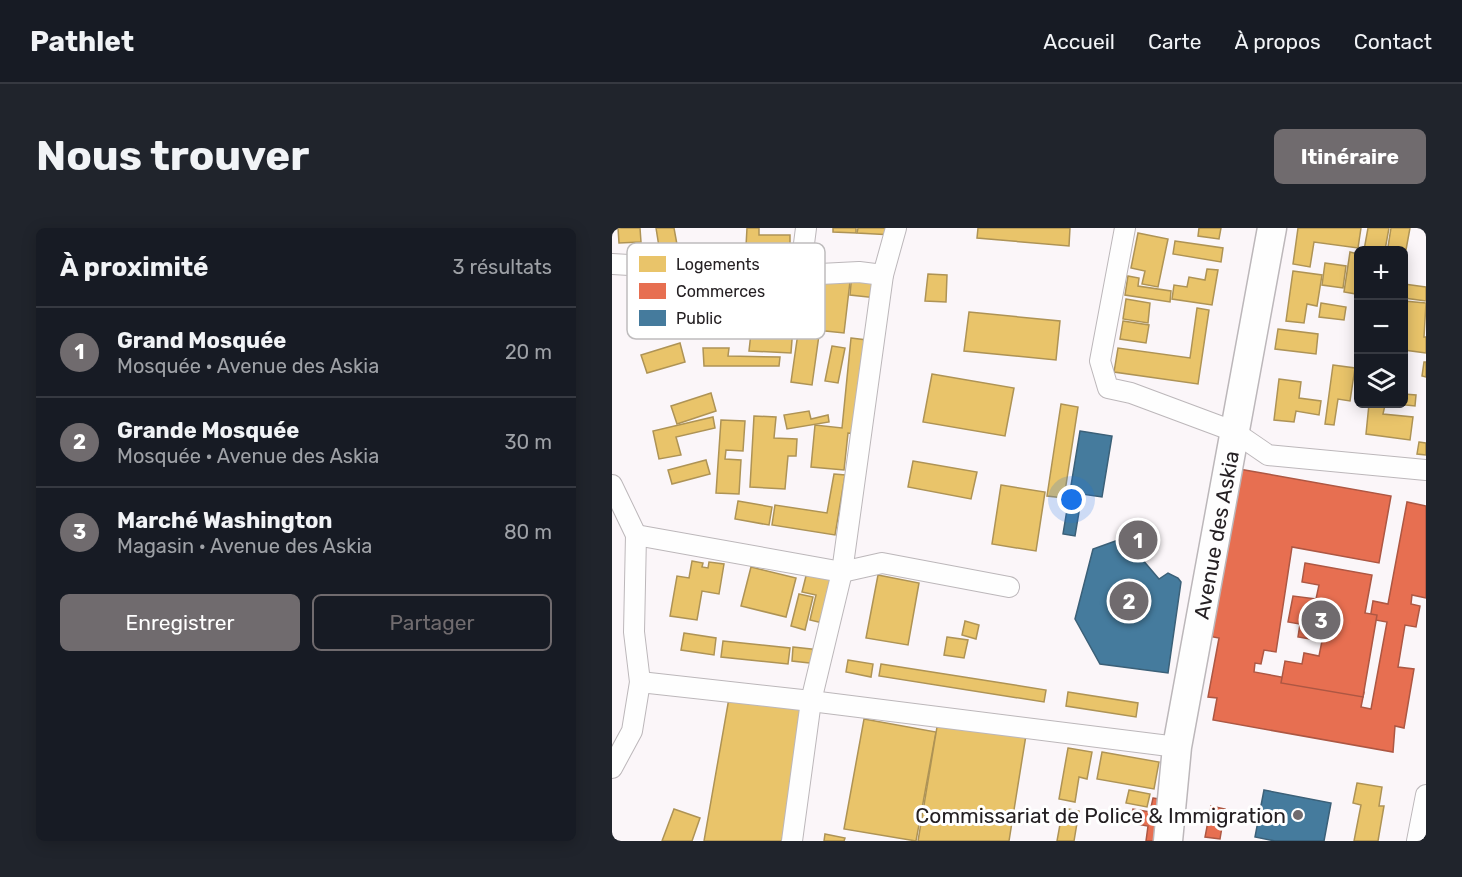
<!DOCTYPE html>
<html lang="fr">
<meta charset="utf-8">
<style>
:root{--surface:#171b24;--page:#20242c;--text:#f1f3f6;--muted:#9ea1a6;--line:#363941;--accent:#706b6e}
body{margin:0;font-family:Rubik,sans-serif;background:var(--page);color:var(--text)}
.controls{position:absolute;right:18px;top:18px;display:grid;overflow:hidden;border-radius:9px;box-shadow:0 3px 15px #0003}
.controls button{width:54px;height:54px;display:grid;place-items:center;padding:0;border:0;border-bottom:2px solid var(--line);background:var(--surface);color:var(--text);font:30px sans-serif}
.you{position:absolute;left:460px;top:272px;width:21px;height:21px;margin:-15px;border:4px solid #fff;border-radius:50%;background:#1a73e8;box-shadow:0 0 0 9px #1a73e833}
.badge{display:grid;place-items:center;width:39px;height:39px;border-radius:50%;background:var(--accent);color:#fff;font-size:20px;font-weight:700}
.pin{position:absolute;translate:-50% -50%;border:3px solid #fff;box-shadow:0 2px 6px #0006}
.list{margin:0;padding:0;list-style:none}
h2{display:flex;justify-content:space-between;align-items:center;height:78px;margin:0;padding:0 24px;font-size:26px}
h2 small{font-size:20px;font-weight:400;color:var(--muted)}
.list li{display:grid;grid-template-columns:39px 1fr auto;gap:18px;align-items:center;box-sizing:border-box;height:90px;padding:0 24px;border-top:2px solid var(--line)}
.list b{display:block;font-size:22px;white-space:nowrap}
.list p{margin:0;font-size:20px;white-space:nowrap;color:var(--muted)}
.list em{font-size:20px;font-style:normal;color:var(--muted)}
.actions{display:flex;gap:12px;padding:18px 24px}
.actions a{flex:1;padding:14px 0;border:2px solid var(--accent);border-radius:9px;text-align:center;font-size:21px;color:var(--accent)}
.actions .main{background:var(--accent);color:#fff}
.icon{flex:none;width:33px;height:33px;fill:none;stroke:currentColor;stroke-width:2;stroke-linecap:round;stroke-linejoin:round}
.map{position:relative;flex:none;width:814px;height:613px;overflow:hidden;border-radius:9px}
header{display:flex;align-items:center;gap:36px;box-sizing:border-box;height:84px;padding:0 30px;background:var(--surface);border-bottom:2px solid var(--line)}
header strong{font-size:28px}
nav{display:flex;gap:33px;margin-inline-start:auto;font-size:21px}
.intro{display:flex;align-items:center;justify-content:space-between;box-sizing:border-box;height:144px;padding:0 36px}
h1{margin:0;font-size:42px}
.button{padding:15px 27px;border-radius:9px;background:var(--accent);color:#fff;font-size:21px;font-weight:700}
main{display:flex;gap:36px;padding:0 36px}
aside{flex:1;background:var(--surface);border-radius:9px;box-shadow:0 3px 15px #0003}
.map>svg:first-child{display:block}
</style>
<header>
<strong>Pathlet</strong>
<nav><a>Accueil</a><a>Carte</a><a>À propos</a><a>Contact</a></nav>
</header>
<div class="intro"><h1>Nous trouver</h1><a class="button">Itinéraire</a></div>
<main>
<aside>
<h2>À proximité<small>3 résultats</small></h2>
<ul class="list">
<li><span class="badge">1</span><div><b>Grand Mosquée</b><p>Mosquée · Avenue des Askia</p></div><em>20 m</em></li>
<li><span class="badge">2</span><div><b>Grande Mosquée</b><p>Mosquée · Avenue des Askia</p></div><em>30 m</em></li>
<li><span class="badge">3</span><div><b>Marché Washington</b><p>Magasin · Avenue des Askia</p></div><em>80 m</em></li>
</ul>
<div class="actions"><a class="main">Enregistrer</a><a>Partager</a></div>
</aside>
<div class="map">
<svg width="814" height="613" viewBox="0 0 814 613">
<rect width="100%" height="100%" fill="#fbf6f9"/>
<g fill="#e9c46a" stroke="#ae9355" stroke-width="1.5">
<polygon points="6,0 28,0 29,14 7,15"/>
<polygon points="44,0 62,0 66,22 48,25"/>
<polygon points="135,0 147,0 147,7 178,7 178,22 137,21 136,29 120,28 120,17 134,18"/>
<polygon points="221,0 244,0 244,5 221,4"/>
<polygon points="246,0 282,0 281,7 245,5"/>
<polygon points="366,0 458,0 457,18 365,10"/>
<polygon points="587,0 609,0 607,11 586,8"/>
<polygon points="686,0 749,0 746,20 702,14 698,39 681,36"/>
<polygon points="756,0 777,0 773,22 752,22"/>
<polygon points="779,0 798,0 794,22 776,19"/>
<polygon points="526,5 556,11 546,59 530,56 533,43 519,40"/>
<polygon points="563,13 611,20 609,34 561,26"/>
<polygon points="738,24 746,26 744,66 732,64"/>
<polygon points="713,35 734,38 731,60 710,57"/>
<polygon points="595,41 606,42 600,77 560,71 562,57 575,59 577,49 593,52"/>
<polygon points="211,42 239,45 232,105 204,102"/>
<polygon points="681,43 710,47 705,78 695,76 692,95 674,93"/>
<polygon points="240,45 267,49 265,70 238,67"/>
<polygon points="316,46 335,47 334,74 313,73"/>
<polygon points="516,48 527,50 526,58 559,63 558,74 513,67"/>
<polygon points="792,56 814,59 814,73 792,70"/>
<polygon points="514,71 538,75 536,95 511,91"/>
<polygon points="792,73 814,75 812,109 814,109 814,125 792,122"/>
<polygon points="709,75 734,79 732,92 707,89"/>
<polygon points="585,80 597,82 586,156 502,144 506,120 578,130"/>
<polygon points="357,84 448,93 444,132 352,123"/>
<polygon points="511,93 537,97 534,115 508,111"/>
<polygon points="163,98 181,99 179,125 137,123 139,105 163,106"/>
<polygon points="187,98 208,100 200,157 179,154"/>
<polygon points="666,101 706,106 704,126 663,121"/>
<polygon points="239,110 255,112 246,206 236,205 232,242 199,239 203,197 230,200"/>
<polygon points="68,115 73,134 35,145 29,127"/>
<polygon points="220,118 233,120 226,155 213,153"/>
<polygon points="91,120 117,120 116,128 168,129 167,138 92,138"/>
<polygon points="812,134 814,134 814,149 810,148"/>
<polygon points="721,137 743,140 738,173 726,171 722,197 713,196"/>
<polygon points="320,146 402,160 393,208 311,194"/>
<polygon points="667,151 689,154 687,170 709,173 707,187 684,183 682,194 662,192"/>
<polygon points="99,165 104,183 65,196 59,178"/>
<polygon points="792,166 804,167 803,178 784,176 792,176"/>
<polygon points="449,176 466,179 452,270 435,268"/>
<polygon points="757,176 773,177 771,186 801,189 798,212 754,206"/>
<polygon points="197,183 199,191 216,187 217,194 175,201 172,187"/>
<polygon points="142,188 164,189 162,210 185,211 184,228 176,228 173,261 138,259"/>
<polygon points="101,189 103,200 64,209 69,227 47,231 41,203"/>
<polygon points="109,192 133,193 131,223 114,222 113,231 129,232 127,266 104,265"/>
<polygon points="807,214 814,215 814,227 805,226"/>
<polygon points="94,232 98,246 60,256 56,242"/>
<polygon points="301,233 365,244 359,271 296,259"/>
<polygon points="222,246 233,247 223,307 160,297 163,277 215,285"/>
<polygon points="389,257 433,264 424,323 380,316"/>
<polygon points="126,273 160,279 157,297 123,291"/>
<polygon points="80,333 91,335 90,339 96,340 97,334 112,336 107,366 90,363 85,392 58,388 65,348 77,350"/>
<polygon points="139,339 184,350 174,389 129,378"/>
<polygon points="195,344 225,351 215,396 198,392 204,367 190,364"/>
<polygon points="266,347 307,355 296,417 254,410"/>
<polygon points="187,366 201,369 193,402 179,398"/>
<polygon points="353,393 367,397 364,411 350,407"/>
<polygon points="72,405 104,410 102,427 69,422"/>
<polygon points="335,409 356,412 352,430 332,427"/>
<polygon points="111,413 178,420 176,436 109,429"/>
<polygon points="181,419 208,422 206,436 180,433"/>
<polygon points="236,432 261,436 259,449 234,444"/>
<polygon points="269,436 434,462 432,474 267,448"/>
<polygon points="456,464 526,475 524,489 454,478"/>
<polygon points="117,470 193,482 170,613 92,613"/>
<polygon points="252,491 324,504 304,613 232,601"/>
<polygon points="326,493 414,507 397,613 306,613"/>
<polygon points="456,520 480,524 475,551 467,549 463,574 447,571"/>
<polygon points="490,524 547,534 542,561 485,551"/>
<polygon points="745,555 770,559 767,578 772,578 766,613 742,613 749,577 741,575"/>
<polygon points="517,562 538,566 535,579 514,575"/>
<polygon points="451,580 467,583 462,613 445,613"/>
<polygon points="62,581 88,590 80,613 50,613"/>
<polygon points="213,606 233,610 232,613 212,613"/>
</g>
<g fill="#e76f51" stroke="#ad5743" stroke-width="1.5">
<polygon points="627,241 779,268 767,335 680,319 664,424 652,422 649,436 643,435 642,444 752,464 749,479 759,481 775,394 758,391 761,373 776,376 795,274 814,278 814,370 800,367 799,376 808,378 804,399 793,397 786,439 802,441 792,500 783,498 781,524 601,492 605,470 596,469 607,410 596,408"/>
<polygon points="693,335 760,347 753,385 765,387 751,469 669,455 673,433 690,436 692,425 707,428 710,413 686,409 688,396 676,394 681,368 704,371 707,357 690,354"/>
<polygon points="541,570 554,572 546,613 534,613 536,598 518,595 521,581 538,584"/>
<polygon points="599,578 613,581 608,611 593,609"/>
</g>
<g fill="#457b9d" stroke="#3b6078" stroke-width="1.5">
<polygon points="468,203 500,208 490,269 470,266 463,308 451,306"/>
<polygon points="512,310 547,351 556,345 566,350 569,354 556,445 488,436 463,391 481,321"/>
<polygon points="652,562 719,575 712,613 663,613 643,609"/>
</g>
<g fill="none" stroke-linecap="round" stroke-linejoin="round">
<g stroke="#bcb7ba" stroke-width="22">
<g id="street">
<polyline points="513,0 488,133 496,160 519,165 621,203 656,227 814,242"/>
<polyline points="0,36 188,47 247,44 271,47"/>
<polyline points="188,47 194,0"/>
<polyline points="0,257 24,307 22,404 28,454 20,503 0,540"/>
<polyline points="24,307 230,344 270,335 397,359"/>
<polyline points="28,454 199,473 565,519"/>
<polyline points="180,613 199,473 230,344 271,47 284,0"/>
<polyline points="805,613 814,567"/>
</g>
</g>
<g stroke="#bcb7ba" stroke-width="31">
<g id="secondary">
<path id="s1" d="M556,613l9,-94 95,-519"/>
</g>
</g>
<use href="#street" stroke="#fefefe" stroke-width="20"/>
<use href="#secondary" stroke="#fefefe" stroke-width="28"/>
</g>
<circle fill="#706b6e" stroke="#fff" stroke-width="2" cx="686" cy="587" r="6"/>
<g text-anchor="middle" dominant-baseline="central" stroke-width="6" stroke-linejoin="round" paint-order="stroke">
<g font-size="21" fill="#252023" stroke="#fff">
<text stroke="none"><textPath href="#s1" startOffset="310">Avenue des Askia</textPath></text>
</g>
<g font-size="21" fill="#252023" stroke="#fff" text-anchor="end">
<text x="674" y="587">Commissariat de Police &amp; Immigration</text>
</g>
</g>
<rect x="15" y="15" width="198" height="96" rx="9" fill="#fff" stroke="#bebcbd" stroke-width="1.5"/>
<rect x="27" y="28" width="27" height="16" fill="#e9c46a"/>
<rect x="27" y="55" width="27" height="16" fill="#e76f51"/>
<rect x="27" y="82" width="27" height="16" fill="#457b9d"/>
<g font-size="16" fill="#252023">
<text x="64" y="42">Logements</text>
<text x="64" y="69">Commerces</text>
<text x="64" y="96">Public</text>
</g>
</svg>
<div class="controls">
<button>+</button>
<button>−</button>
<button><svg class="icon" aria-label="layers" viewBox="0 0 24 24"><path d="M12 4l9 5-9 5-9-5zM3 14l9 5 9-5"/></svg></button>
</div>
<div class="you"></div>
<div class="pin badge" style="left:526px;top:312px">1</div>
<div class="pin badge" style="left:517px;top:373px">2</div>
<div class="pin badge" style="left:709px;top:392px">3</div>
</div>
</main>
